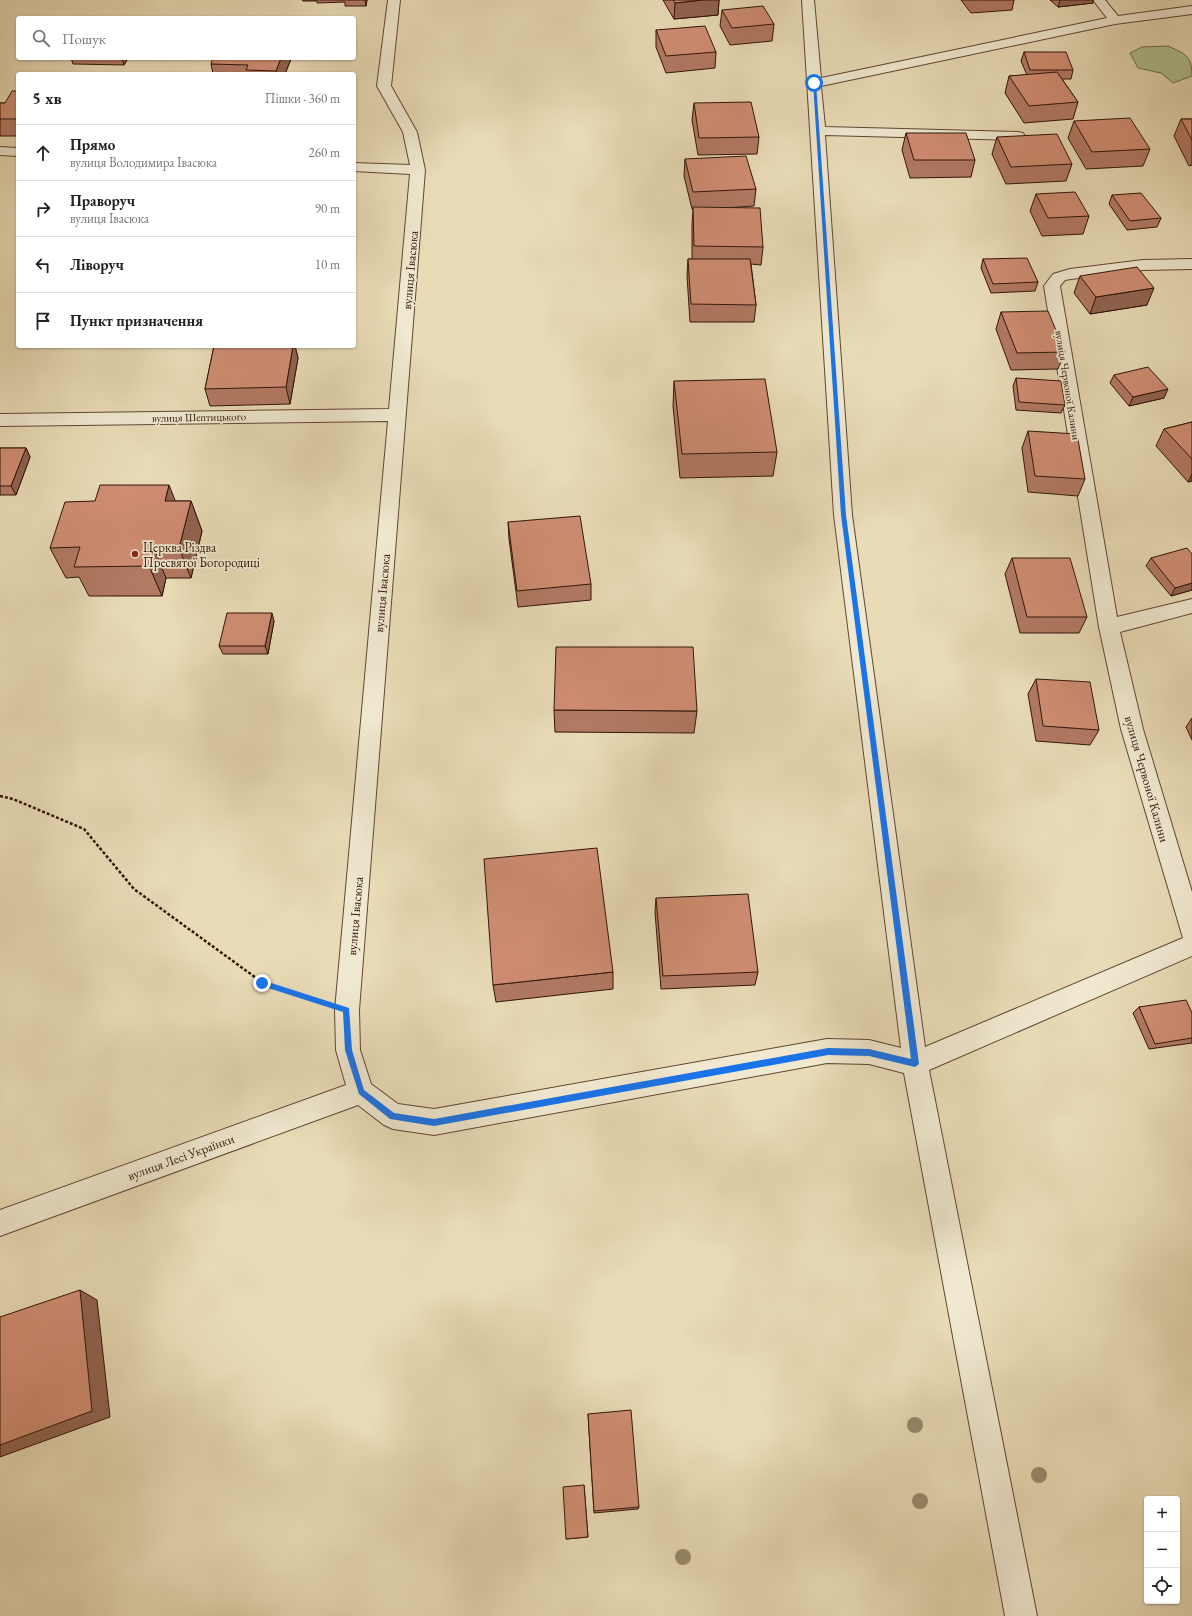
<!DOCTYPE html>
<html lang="uk">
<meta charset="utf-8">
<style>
:root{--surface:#fff;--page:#f2f2f2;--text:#222;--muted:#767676;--line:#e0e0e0}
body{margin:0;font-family:"EB Garamond",serif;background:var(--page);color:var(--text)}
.controls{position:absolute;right:12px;bottom:12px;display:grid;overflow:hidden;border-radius:4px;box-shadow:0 1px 3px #0004}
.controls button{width:36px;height:36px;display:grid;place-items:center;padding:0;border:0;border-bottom:1px solid var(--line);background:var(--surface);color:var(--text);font:20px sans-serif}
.stop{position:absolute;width:12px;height:12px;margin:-9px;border:3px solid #1a73e8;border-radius:50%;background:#fff}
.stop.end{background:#1a73e8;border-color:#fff;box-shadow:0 1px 4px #0008}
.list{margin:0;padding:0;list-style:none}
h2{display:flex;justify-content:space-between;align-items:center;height:52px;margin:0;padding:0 16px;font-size:17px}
h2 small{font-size:13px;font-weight:400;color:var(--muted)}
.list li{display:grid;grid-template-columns:26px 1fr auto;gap:12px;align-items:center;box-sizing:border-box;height:56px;padding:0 16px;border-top:1px solid var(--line)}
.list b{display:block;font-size:15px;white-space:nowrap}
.list p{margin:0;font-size:13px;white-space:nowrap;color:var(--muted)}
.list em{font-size:13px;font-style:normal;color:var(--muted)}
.icon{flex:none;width:22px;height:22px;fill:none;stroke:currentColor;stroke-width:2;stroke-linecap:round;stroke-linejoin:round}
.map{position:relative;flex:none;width:1192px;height:1616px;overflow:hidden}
.search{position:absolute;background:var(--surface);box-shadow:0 1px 3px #0004;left:16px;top:16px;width:340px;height:44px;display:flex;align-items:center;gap:10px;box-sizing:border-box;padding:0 14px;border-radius:4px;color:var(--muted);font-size:15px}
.panel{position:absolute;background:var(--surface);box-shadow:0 1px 3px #0004;left:16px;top:72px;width:340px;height:276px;border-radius:4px}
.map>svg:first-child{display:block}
</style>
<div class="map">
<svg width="1192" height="1616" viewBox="0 0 1192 1616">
<rect width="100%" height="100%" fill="#e8dbb6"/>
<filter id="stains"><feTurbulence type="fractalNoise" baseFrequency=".005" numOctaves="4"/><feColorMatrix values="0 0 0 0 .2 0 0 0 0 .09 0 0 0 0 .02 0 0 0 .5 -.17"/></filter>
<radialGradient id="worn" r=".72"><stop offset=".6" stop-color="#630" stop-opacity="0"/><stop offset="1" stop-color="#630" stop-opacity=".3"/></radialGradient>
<path fill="#b0c192" stroke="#706a4c" d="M1168,46c17,8 24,9 24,30l-19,7 -12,-10 -23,-5 -8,-15 12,-6z"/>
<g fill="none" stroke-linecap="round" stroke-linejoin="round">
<g stroke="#5f4633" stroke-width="2">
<g id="minor">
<polygon points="388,0 400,0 391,86 417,132 425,170 359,1010 360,1050 371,1084 398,1104 434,1109 827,1039 869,1040 901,1048 834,515 802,0 814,0 821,78 1107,18 1093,0 1105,0 1118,16 1192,6 1192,14 1115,24 821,86 825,127 1018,132 1023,133 1025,136 1023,139 1018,140 825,135 852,515 925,1047 1183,938 1121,729 1099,627 1044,286 1053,274 1070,269 1143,260 1192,259 1192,269 1143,270 1071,279 1065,280 1060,286 1117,617 1192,599 1192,613 1120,632 1143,729 1192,892 1192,956 929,1070 1037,1616 1005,1616 904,1073 869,1064 827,1063 434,1135 393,1129 384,1125 358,1105 0,1236 0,1210 346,1085 336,1050 335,1010 388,421 0,426 0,414 389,409 410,174 354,171 354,163 410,165 403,132 377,86"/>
<polygon points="0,147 18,148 18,156 0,155"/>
</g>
</g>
<polyline stroke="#311407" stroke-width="2.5" stroke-dasharray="3 2" stroke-linecap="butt" points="0,796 13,799 84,829 134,889 263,983 312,999"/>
<use href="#minor" fill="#f0e8d0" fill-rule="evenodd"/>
</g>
<g fill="#988a6d">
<circle cx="915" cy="1425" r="8"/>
<circle cx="1039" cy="1475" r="8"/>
<circle cx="920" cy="1501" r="8"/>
<circle cx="683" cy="1557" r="8"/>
</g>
<g fill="#b27963" stroke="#311407">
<polygon points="302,0 367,0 366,6 345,6 345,2 317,3 317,1 303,1"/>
<polygon points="663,0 719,0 718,15 674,19"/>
<polygon points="961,0 1014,0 1012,10 971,13"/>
<polygon points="1050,0 1093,0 1093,3 1058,7"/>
<polygon points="722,10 774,24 772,41 730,45 720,26"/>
<polygon points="656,30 716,52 715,68 666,73 656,47"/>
<polygon points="1024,52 1073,70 1071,79 1062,79 1078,102 1073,119 1024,123 1005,93 1009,76 1027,75 1021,61"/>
<polygon points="71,58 128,58 124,65 73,64"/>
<polygon points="291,59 285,74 213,74 211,64"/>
<polygon points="18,91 18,136 0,136 0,103 5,103"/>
<polygon points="694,103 759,137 757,154 698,155 692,120"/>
<polygon points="1181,119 1192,119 1192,165 1189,166 1174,136"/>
<polygon points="1074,121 1150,149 1143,166 1086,169 1068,138"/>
<polygon points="906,133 975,160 971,177 910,178 902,150"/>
<polygon points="997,137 1072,164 1066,181 1006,184 992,154"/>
<polygon points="685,159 756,189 754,206 725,208 763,247 761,265 751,264 756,305 754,322 690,322 687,276 688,259 692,259 692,224 693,209 692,209 684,176"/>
<polygon points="1036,194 1089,216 1083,234 1042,236 1030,211"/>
<polygon points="1112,195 1161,218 1157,227 1127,230 1109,204"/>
<polygon points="983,259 1038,282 1035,291 991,293 981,268"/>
<polygon points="1080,276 1147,305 1090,314 1074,293"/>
<polygon points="1001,312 1065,352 1058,369 1011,370 996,329"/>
<polygon points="214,346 295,346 298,358 290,404 210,406 205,389"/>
<polygon points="1114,375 1164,398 1129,406 1110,383"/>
<polygon points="1016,378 1065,405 1061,413 1016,410 1013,386"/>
<polygon points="674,381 777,452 773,476 680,478 673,406"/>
<polygon points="1192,422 1192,481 1188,482 1156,446 1164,429"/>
<polygon points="1028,431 1085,479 1078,496 1028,492 1022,448"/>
<polygon points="0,448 26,448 30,457 16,495 0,495"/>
<polygon points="176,501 191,501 202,531 191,578 166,578 162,596 89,596 79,577 66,578 50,548"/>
<polygon points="508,522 591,584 591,600 518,607 509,539"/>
<polygon points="1192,554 1192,590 1171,596 1146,566 1151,558"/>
<polygon points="1012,558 1087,617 1079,633 1020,633 1005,574"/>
<polygon points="274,621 268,654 223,654 219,646"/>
<polygon points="1036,679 1099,730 1090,745 1036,741 1028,694"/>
<polygon points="554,710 697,711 694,733 555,732"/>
<polygon points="1192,718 1192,740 1186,727"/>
<polygon points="656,898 758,972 755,985 661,989 655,912"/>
<polygon points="613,972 613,989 496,1002 493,985"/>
<polygon points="1139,1007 1192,1013 1192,1043 1149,1049 1133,1013"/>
<polygon points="588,1414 639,1507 638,1509 594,1513"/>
<polygon points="584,1485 588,1537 566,1539"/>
</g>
<g fill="#916350" stroke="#311407">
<polygon points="365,0 367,0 366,6"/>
<polygon points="702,0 719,0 718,15 674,19 675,3"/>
<polygon points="1060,0 1093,0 1093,3 1058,7"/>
<polygon points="122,58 128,58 124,65"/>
<polygon points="281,58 291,58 291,59 285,74 277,74 276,71"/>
<polygon points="1154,288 1147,305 1090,314 1096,297"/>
<polygon points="293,346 295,346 298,358 290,404 286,387"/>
<polygon points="1168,389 1164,398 1129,406 1133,397"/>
<polygon points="26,448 30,457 16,495 11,486"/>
<polygon points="1192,474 1192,481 1188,482"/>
<polygon points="169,485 181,515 165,501"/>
<polygon points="191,501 202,531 191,578 179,548"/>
<polygon points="154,548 166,578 162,596 149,566"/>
<polygon points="1192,583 1192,590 1171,596 1175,588"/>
<polygon points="272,613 274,621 268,654 265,646"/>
<polygon points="80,1290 97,1300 110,1417 0,1457 0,1445"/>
</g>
<g fill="#cf8d73" stroke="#311407">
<polygon points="673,0 702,0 675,3"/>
<polygon points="763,6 774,24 732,28 722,10"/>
<polygon points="705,26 716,52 666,56 656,30"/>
<polygon points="1024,52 1066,52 1073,70 1030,70"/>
<polygon points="213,58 281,58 276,71 246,70 248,65 211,64"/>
<polygon points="1057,72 1078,102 1029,106 1009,76"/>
<polygon points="12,91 18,91 18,119 0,119 0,103 5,103"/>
<polygon points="751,102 759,137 699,138 694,103"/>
<polygon points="1130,118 1150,149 1092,152 1074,121"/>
<polygon points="1181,119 1192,119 1192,140"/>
<polygon points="906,133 966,133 975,160 914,160"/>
<polygon points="1057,134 1072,164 1011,167 997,137"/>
<polygon points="746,156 756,189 693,192 685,159"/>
<polygon points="1075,192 1089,216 1048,218 1036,194"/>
<polygon points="1141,193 1161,218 1130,221 1112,195"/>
<polygon points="693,207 760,208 763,247 694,246"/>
<polygon points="1027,258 1038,282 993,284 983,259"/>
<polygon points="688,259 750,259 756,305 691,304"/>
<polygon points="1137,267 1154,288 1096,297 1080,276"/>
<polygon points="1048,311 1065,352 1017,353 1001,312"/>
<polygon points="214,346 293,346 286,387 205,389"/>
<polygon points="1148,367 1168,389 1133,397 1114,375"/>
<polygon points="1016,378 1061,381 1065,405 1019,402"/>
<polygon points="765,379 777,452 682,454 674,381"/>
<polygon points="1192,422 1192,459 1164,429"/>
<polygon points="1028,431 1077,434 1085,479 1035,476"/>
<polygon points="0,448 26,448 11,486 0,486"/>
<polygon points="100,485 169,485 165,501 191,501 179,548 154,548 149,566 74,567 80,547 50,548 65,502 95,501"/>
<polygon points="580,516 591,584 517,591 508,522"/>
<polygon points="1187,548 1192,554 1192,583 1175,588 1151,558"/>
<polygon points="1012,558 1070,558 1087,617 1027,617"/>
<polygon points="227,613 272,613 265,646 219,646"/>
<polygon points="556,647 693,647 697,711 554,710"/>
<polygon points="1036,679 1090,682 1099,730 1043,726"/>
<polygon points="597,848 613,972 493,985 484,859"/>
<polygon points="748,894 758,972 663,976 656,898"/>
<polygon points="1186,1000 1192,1013 1192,1038 1155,1044 1139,1007"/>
<polygon points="80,1290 92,1411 0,1445 0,1317"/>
<polygon points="631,1410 639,1507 594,1511 588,1414"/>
<polygon points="584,1485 588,1537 566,1539 563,1487"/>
</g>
<polygon fill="#1a73e8" points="814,82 816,83 846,515 919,1064 915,1067 869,1056 828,1055 434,1126 390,1119 359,1094 345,1050 343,1012 262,986 260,986 260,981 262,980 349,1008 352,1050 364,1090 394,1113 434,1119 828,1048 869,1049 911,1059 841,515 813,83"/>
<circle fill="#8f2418" stroke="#f0e8d0" stroke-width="1.5" cx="135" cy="554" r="4"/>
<g text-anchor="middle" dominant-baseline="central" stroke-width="3.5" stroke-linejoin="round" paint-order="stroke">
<g font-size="11" fill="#311407" stroke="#f0e8d0">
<text transform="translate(1068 385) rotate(81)">вулиця Червоної Калини</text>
<text transform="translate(199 417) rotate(-1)">вулиця Шептицького</text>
</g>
<g font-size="13" fill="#311407" stroke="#f0e8d0">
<text transform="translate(410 270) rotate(-85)">вулиця Івасюка</text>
<text transform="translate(382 593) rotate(-85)">вулиця Івасюка</text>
<text transform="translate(1147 779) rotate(74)">вулиця Червоної Калини</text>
<text transform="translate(355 916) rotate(-85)">вулиця Івасюка</text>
<text transform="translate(181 1157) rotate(-20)">вулиця Лесі Українки</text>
</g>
<g font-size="13" fill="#311407" stroke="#f0e8d0" text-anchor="start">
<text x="143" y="547">Церква Різдва<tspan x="143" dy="15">Пресвятої Богородиці</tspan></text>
</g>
</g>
<rect width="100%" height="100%" filter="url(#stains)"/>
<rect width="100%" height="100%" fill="url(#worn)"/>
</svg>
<div class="controls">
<button>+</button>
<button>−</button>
<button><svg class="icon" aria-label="locate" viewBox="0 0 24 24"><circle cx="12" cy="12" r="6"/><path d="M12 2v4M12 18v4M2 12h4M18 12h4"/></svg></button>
</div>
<div class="stop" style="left:814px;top:83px"></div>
<div class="stop end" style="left:262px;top:983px"></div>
<div class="search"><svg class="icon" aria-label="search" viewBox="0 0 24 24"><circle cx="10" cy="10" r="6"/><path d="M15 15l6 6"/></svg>Пошук</div>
<section class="panel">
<h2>5 хв<small>Пішки · 360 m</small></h2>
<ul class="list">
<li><svg class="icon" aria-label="ahead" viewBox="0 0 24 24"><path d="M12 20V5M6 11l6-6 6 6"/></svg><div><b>Прямо</b><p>вулиця Володимира Івасюка</p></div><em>260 m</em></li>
<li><svg class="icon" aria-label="right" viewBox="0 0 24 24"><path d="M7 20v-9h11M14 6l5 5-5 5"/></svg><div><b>Праворуч</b><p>вулиця Івасюка</p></div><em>90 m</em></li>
<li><svg class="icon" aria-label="left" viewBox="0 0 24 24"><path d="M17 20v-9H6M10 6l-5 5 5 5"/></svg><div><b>Ліворуч</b></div><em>10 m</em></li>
<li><svg class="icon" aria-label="arrive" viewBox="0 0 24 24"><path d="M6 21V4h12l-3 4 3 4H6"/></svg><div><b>Пункт призначення</b></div></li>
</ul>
</section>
</div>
